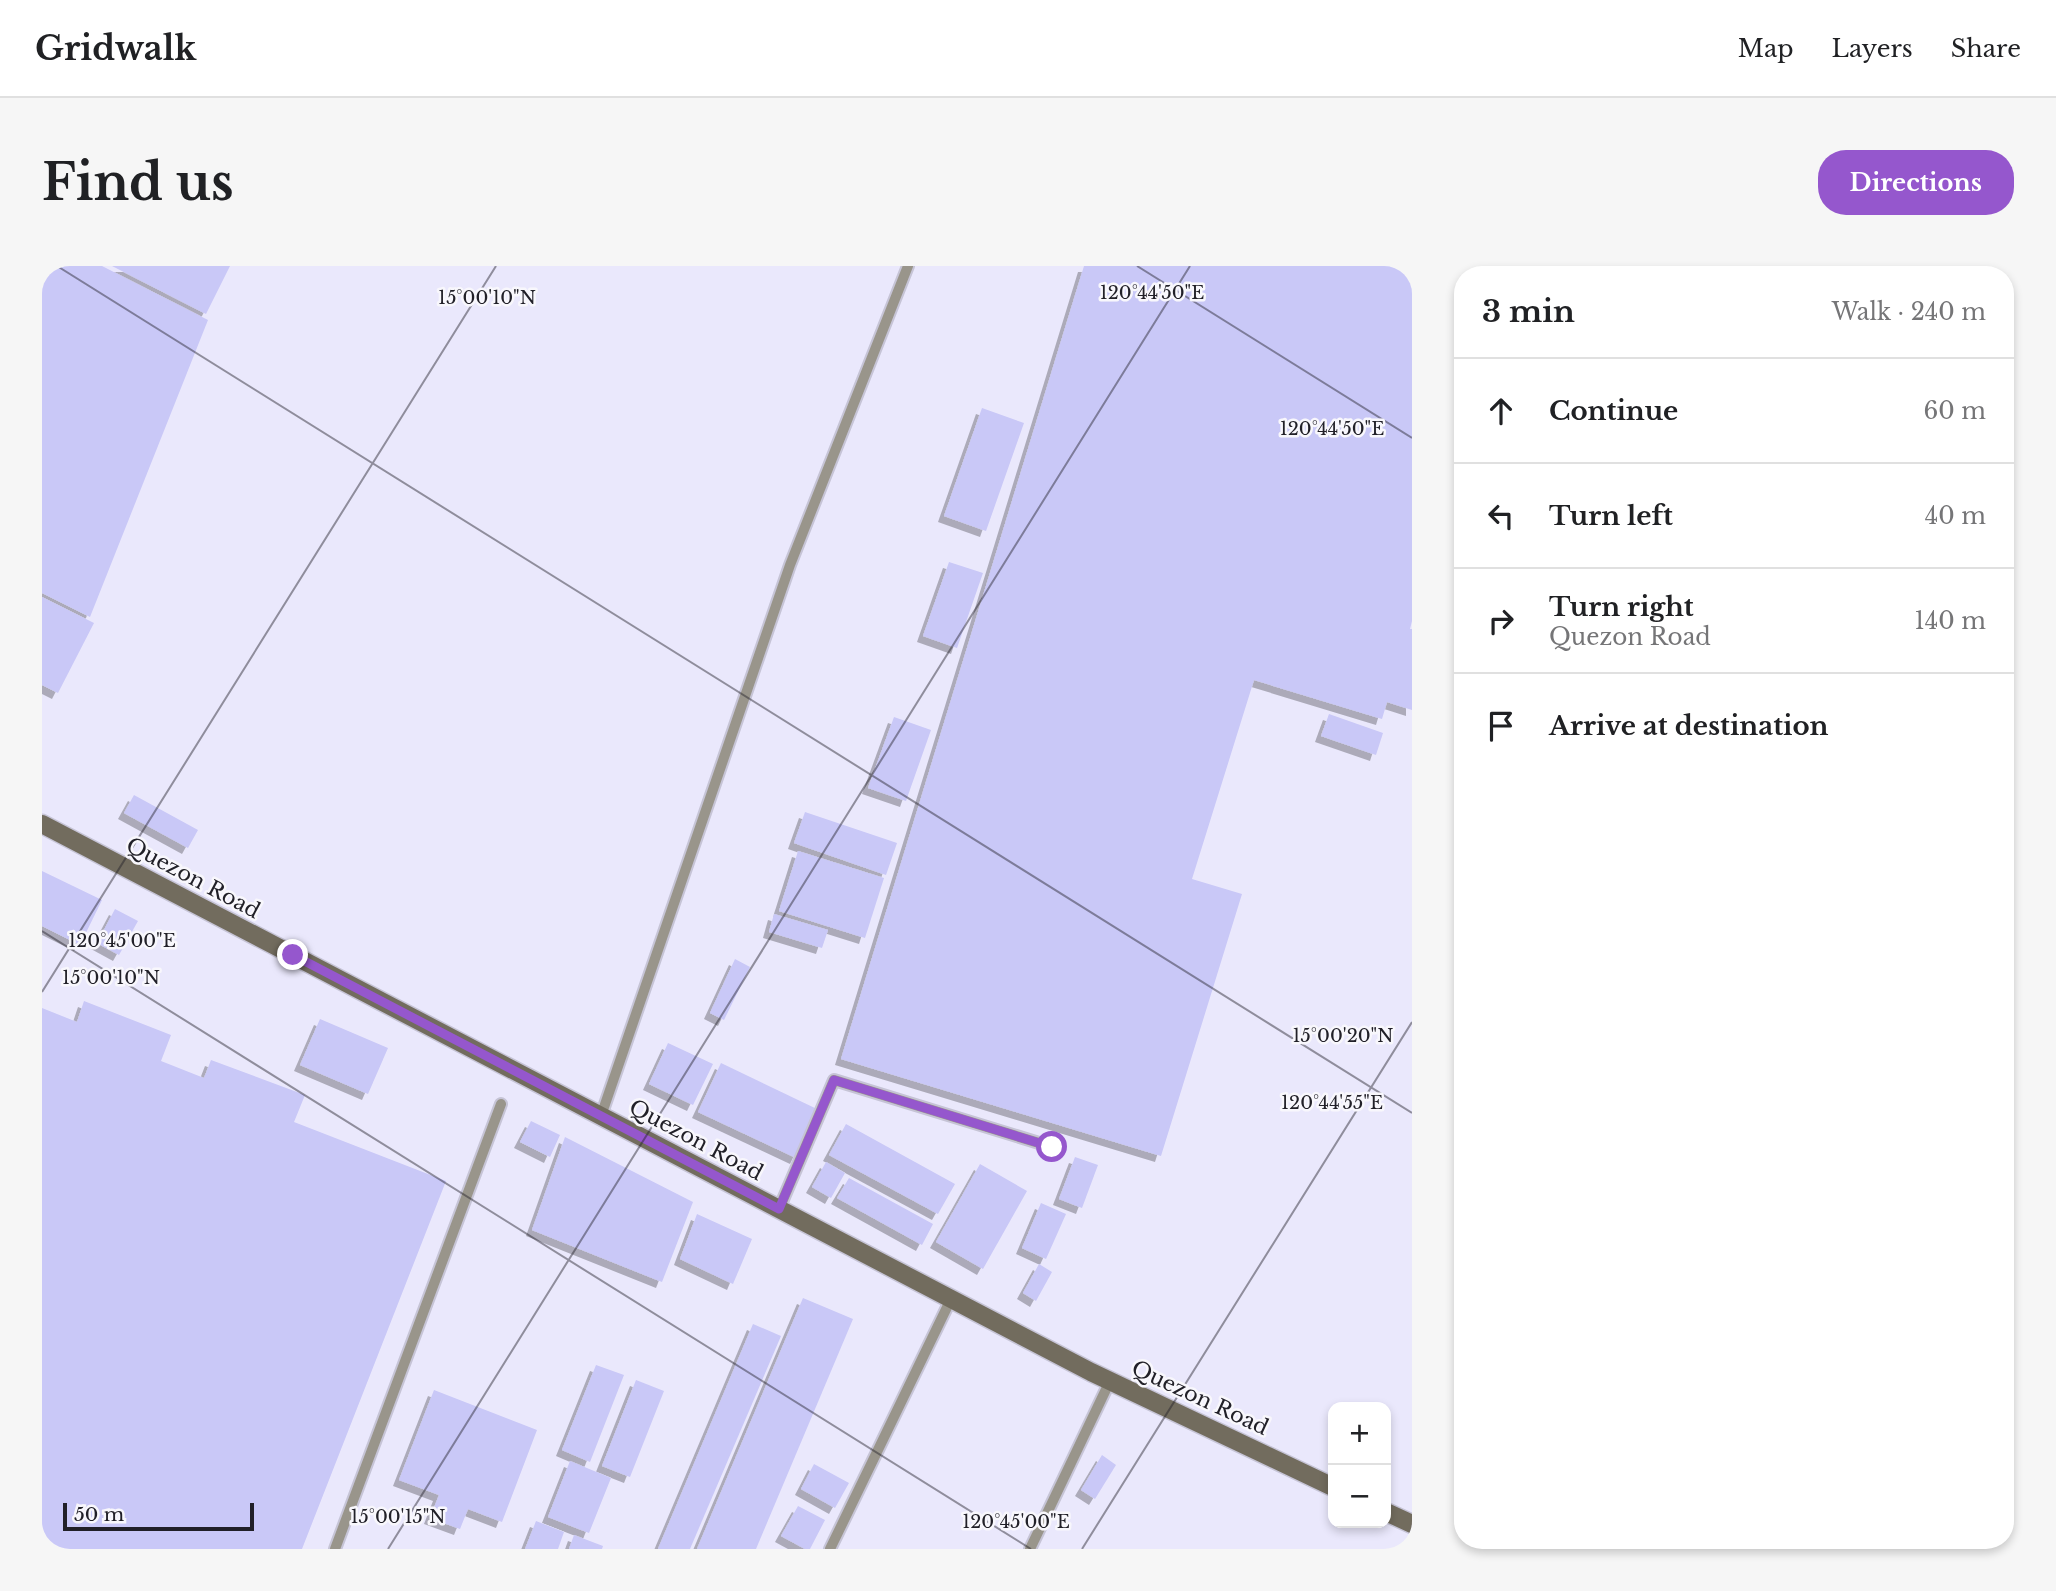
<!DOCTYPE html>
<meta charset="utf-8">
<style>
:root{--surface:#fff;--page:#f6f6f6;--text:#202124;--muted:#757577;--line:#e0e0e0;--accent:#9557cd}
body{margin:0;font-family:"Libre Baskerville",serif;background:var(--page);color:var(--text)}
.controls{position:absolute;right:21px;bottom:21px;display:grid;overflow:hidden;border-radius:14px;box-shadow:0 4px 10px #0003}
.controls button{width:63px;height:63px;display:grid;place-items:center;padding:0;border:0;border-bottom:2px solid var(--line);background:var(--surface);color:var(--text);font:35px sans-serif}
.scale{position:absolute;left:21px;bottom:18px;width:191px;box-sizing:border-box;padding-left:7px;border:4px solid #212028;border-top:0;font-size:19px;line-height:24px;white-space:nowrap;color:#212028;-webkit-text-stroke:5px #f8f7fc;paint-order:stroke}
.stop{position:absolute;width:21px;height:21px;margin:-16px;border:5px solid #9557cd;border-radius:50%;background:#fff}
.stop.end{background:#9557cd;border-color:#fff;box-shadow:0 2px 7px #0008}
.list{margin:0;padding:0;list-style:none}
h2{display:flex;justify-content:space-between;align-items:center;height:91px;margin:0;padding:0 28px;font-size:30px}
h2 small{font-size:23px;font-weight:400;color:var(--muted)}
.list li{display:grid;grid-template-columns:46px 1fr auto;gap:21px;align-items:center;box-sizing:border-box;height:105px;padding:0 28px;border-top:2px solid var(--line)}
.list b{display:block;font-size:26px;white-space:nowrap}
.list p{margin:0;font-size:23px;white-space:nowrap;color:var(--muted)}
.list em{font-size:23px;font-style:normal;color:var(--muted)}
.icon{flex:none;width:38px;height:38px;fill:none;stroke:currentColor;stroke-width:2;stroke-linecap:round;stroke-linejoin:round}
.map{position:relative;flex:none;width:1370px;height:1283px;overflow:hidden;border-radius:28px}
header{display:flex;align-items:center;gap:42px;box-sizing:border-box;height:98px;padding:0 35px;background:var(--surface);border-bottom:2px solid var(--line)}
header strong{font-size:33px}
nav{display:flex;gap:38px;margin-inline-start:auto;font-size:24px}
.intro{display:flex;align-items:center;justify-content:space-between;box-sizing:border-box;height:168px;padding:0 42px}
h1{margin:0;font-size:49px}
.button{padding:18px 32px;border-radius:28px;background:var(--accent);color:#fff;font-size:24px;font-weight:700}
main{display:flex;gap:42px;padding:0 42px}
aside{flex:1;background:var(--surface);border-radius:28px;box-shadow:0 4px 10px #0003}
.map>svg:first-child{display:block}
</style>
<header>
<strong>Gridwalk</strong>
<nav><a>Map</a><a>Layers</a><a>Share</a></nav>
</header>
<div class="intro"><h1>Find us</h1><a class="button">Directions</a></div>
<main>
<div class="map">
<svg width="1370" height="1283" viewBox="0 0 1370 1283">
<defs>
<filter id="shadow"><feDropShadow dx="-6" dy="6" stdDeviation="0" flood-color="#0004"/></filter>
</defs>
<rect width="100%" height="100%" fill="#eae8fc"/>
<g fill="#c9c8f7" filter="url(#shadow)">
<polygon points="0,0 60,0 166,54 48,351 0,327"/>
<polygon points="70,0 188,0 164,48"/>
<polygon points="1042,0 1370,0 1370,355 1368,363 1370,363 1370,444 1345,436 1340,453 1212,414 1150,613 1200,628 1119,890 799,793"/>
<polygon points="940,142 982,157 944,265 902,250"/>
<polygon points="907,296 941,307 915,382 881,370"/>
<polygon points="0,331 52,357 16,427 0,419"/>
<polygon points="1287,448 1341,467 1334,489 1279,470"/>
<polygon points="852,451 889,464 864,535 826,522"/>
<polygon points="92,529 156,564 146,582 82,547"/>
<polygon points="763,546 855,577 844,609 752,577"/>
<polygon points="756,585 842,612 823,672 737,645"/>
<polygon points="0,605 60,634 38,679 0,660"/>
<polygon points="73,643 96,655 77,689 55,677"/>
<polygon points="732,648 786,664 780,682 727,666"/>
<polygon points="693,693 708,701 682,754 668,747"/>
<polygon points="42,735 129,769 119,795 162,812 169,794 263,829 252,856 404,915 260,1283 0,1283 0,742 35,756"/>
<polygon points="278,753 346,782 326,828 258,799"/>
<polygon points="626,777 671,798 651,839 607,818"/>
<polygon points="679,797 777,844 754,892 656,846"/>
<polygon points="489,855 518,869 508,891 478,876"/>
<polygon points="804,858 913,918 896,948 787,889"/>
<polygon points="523,871 651,936 620,1016 490,964"/>
<polygon points="1033,891 1056,899 1040,942 1017,933"/>
<polygon points="784,896 803,907 789,932 770,921"/>
<polygon points="938,898 985,925 941,1003 894,976"/>
<polygon points="807,912 891,958 880,979 795,932"/>
<polygon points="999,937 1024,948 1004,993 980,982"/>
<polygon points="655,948 710,973 691,1018 638,993"/>
<polygon points="997,998 1010,1006 994,1035 981,1027"/>
<polygon points="761,1032 811,1053 714,1283 655,1283"/>
<polygon points="711,1058 739,1070 648,1283 616,1283"/>
<polygon points="554,1099 582,1109 548,1196 520,1184"/>
<polygon points="594,1114 622,1125 588,1211 560,1200"/>
<polygon points="392,1124 495,1164 460,1256 426,1243 418,1263 388,1252 397,1229 357,1214"/>
<polygon points="1060,1189 1074,1199 1053,1233 1039,1224"/>
<polygon points="528,1195 569,1212 547,1267 506,1251"/>
<polygon points="772,1198 807,1217 793,1242 759,1223"/>
<polygon points="756,1240 783,1254 768,1283 763,1283 739,1270"/>
<polygon points="494,1255 522,1266 516,1283 483,1283"/>
<polygon points="532,1269 561,1280 560,1283 527,1283"/>
</g>
<g fill="none" stroke-linecap="round" stroke-linejoin="round">
<g stroke="#c6c4d6" stroke-width="14">
<g id="lane">
<polyline points="559,850 748,299 866,0"/>
<polyline points="737,943 792,814 1010,881"/>
<polyline points="293,1283 459,838"/>
<polyline points="788,1283 909,1033"/>
<polyline points="988,1283 1068,1115"/>
</g>
</g>
<g stroke="#c6c4d6" stroke-width="21">
<g id="secondary">
<polyline points="0,558 1049,1106 1291,1221"/>
<polyline points="1344,1246 1370,1258"/>
</g>
</g>
<use href="#lane" stroke="#99958b" stroke-width="10"/>
<use href="#secondary" stroke="#726c5e" stroke-width="18"/>
</g>
<g fill="none" stroke-linecap="round" stroke-linejoin="round">
<polyline stroke="#9557cd" stroke-width="9" points="251,689 737,943 792,814 1010,881"/>
</g>
<path fill="none" stroke="#212028" stroke-width="2" stroke-opacity="0.45" d="M15,0l1355,847M1095,0l275,172M0,665l989,618M0,726l454,-726M346,1283l802,-1283M1040,1283l330,-527"/>
<g text-anchor="middle" dominant-baseline="central" stroke-width="5" stroke-linejoin="round" paint-order="stroke">
<g font-size="21" fill="#212028" stroke="#f8f7fc">
<text transform="translate(151 612) rotate(28)">Quezon Road</text>
<text transform="translate(654 874) rotate(28)">Quezon Road</text>
<text transform="translate(1158 1132) rotate(25)">Quezon Road</text>
</g>
</g>
<g font-size="18" text-anchor="middle" fill="#212028" stroke="#f8f7fc" stroke-width="5" stroke-linejoin="round" paint-order="stroke">
<text x="1110" y="33">120°44'50"E</text>
<text x="445" y="38">15°00'10"N</text>
<text x="1290" y="169">120°44'50"E</text>
<text x="80" y="681">120°45'00"E</text>
<text x="69" y="718">15°00'10"N</text>
<text x="1301" y="776">15°00'20"N</text>
<text x="1290" y="843">120°44'55"E</text>
<text x="356" y="1257">15°00'15"N</text>
<text x="974" y="1262">120°45'00"E</text>
</g>
</svg>
<div class="controls">
<button>+</button>
<button>−</button>
</div>
<div class="scale">50 m</div>
<div class="stop" style="left:1010px;top:881px"></div>
<div class="stop end" style="left:251px;top:689px"></div>
</div>
<aside>
<h2>3 min<small>Walk · 240 m</small></h2>
<ul class="list">
<li><svg class="icon" aria-label="ahead" viewBox="0 0 24 24"><path d="M12 20V5M6 11l6-6 6 6"/></svg><div><b>Continue</b></div><em>60 m</em></li>
<li><svg class="icon" aria-label="left" viewBox="0 0 24 24"><path d="M17 20v-9H6M10 6l-5 5 5 5"/></svg><div><b>Turn left</b></div><em>40 m</em></li>
<li><svg class="icon" aria-label="right" viewBox="0 0 24 24"><path d="M7 20v-9h11M14 6l5 5-5 5"/></svg><div><b>Turn right</b><p>Quezon Road</p></div><em>140 m</em></li>
<li><svg class="icon" aria-label="arrive" viewBox="0 0 24 24"><path d="M6 21V4h12l-3 4 3 4H6"/></svg><div><b>Arrive at destination</b></div></li>
</ul>
</aside>
</main>
